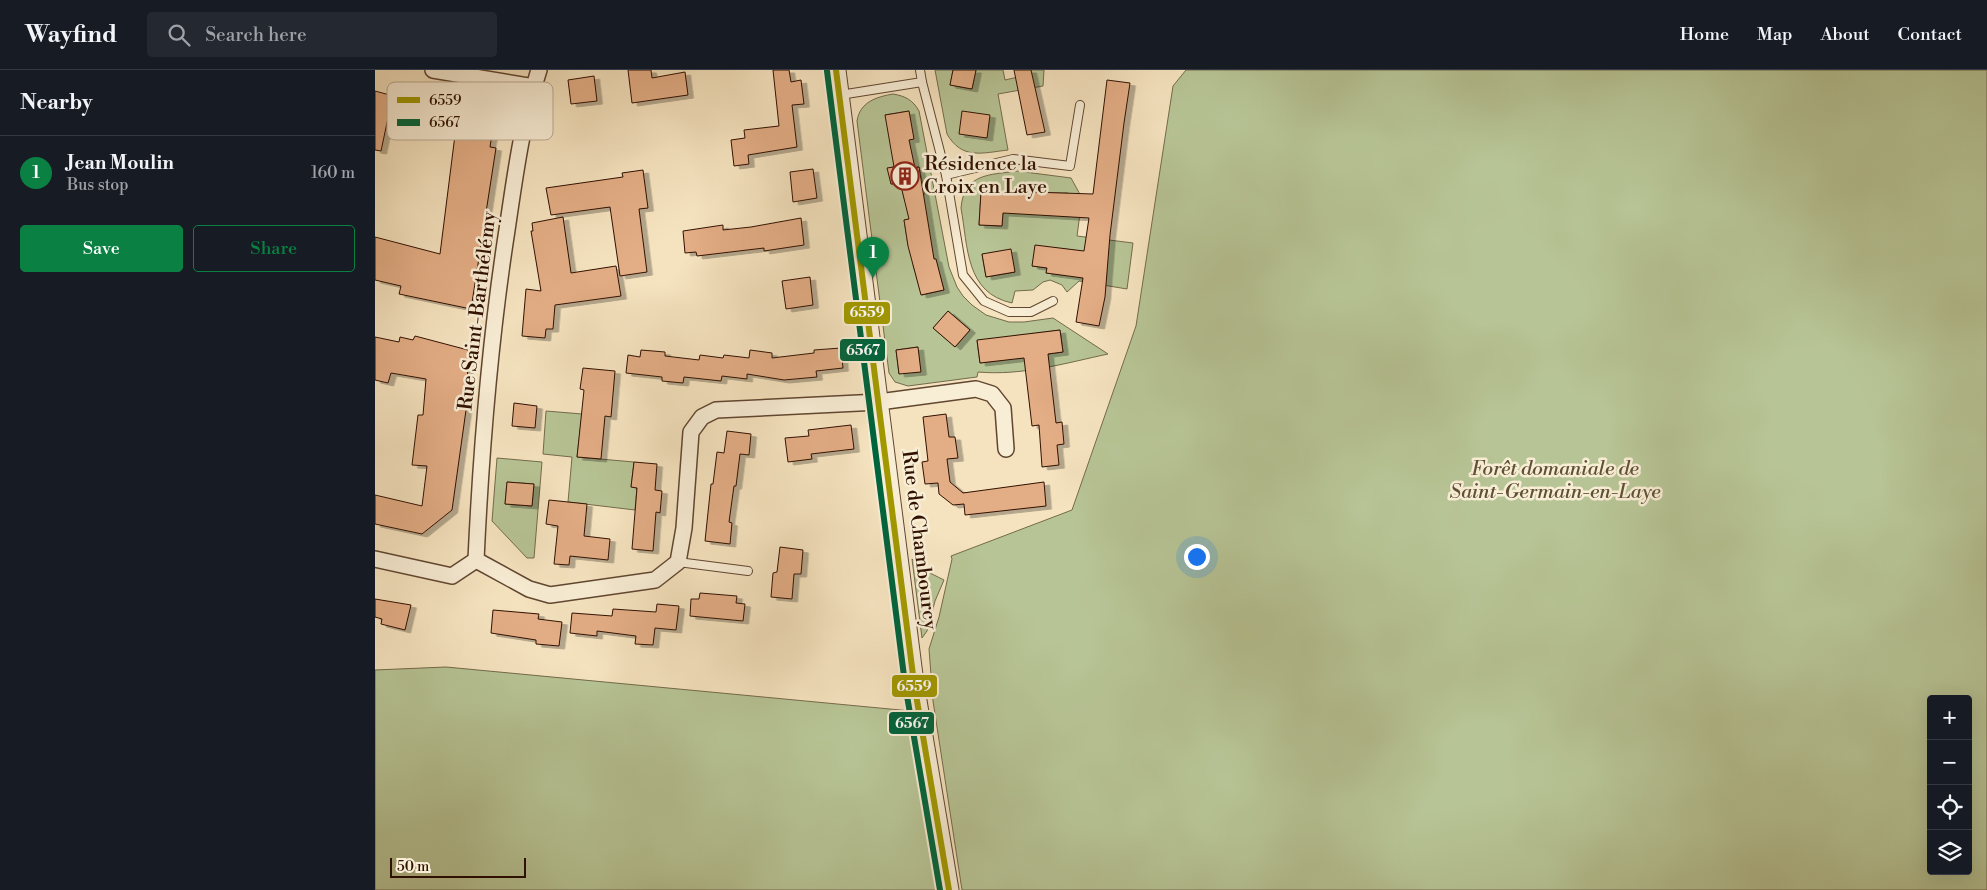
<!DOCTYPE html>
<meta charset="utf-8">
<style>
:root{--surface:#171b24;--page:#242831;--text:#f1f3f6;--muted:#9ea1a6;--line:#363941;--accent:#0b8043}
body{margin:0;font-family:"Libre Bodoni",serif;background:var(--page);color:var(--text)}
.controls{position:absolute;right:15px;bottom:15px;display:grid;overflow:hidden;border-radius:5px;box-shadow:0 5px 20px #0002}
.controls button{width:45px;height:45px;display:grid;place-items:center;padding:0;border:0;border-bottom:1px solid var(--line);background:var(--surface);color:var(--text);font:25px sans-serif}
.scale{position:absolute;left:15px;bottom:12px;width:136px;box-sizing:border-box;padding-left:5px;border:2px solid #301101;border-top:0;font-size:14px;line-height:18px;white-space:nowrap;color:#301101;-webkit-text-stroke:4px #f8edd5;paint-order:stroke}
.you{position:absolute;left:821px;top:486px;width:18px;height:18px;margin:-12px;border:4px solid #fff;border-radius:50%;background:#1a73e8;box-shadow:0 0 0 8px #1a73e833}
.badge{display:grid;place-items:center;width:32px;height:32px;border-radius:50%;background:var(--accent);color:#fff;font-size:16px;font-weight:700}
.pin{position:absolute;translate:-50% -41px;filter:drop-shadow(0 1px 2px #0008)}
.pin::after{content:'';position:absolute;top:26px;width:18px;height:15px;background:inherit;clip-path:polygon(0 0,100% 0,50% 100%)}
.list{margin:0;padding:0;list-style:none}
h2{display:flex;justify-content:space-between;align-items:center;height:65px;margin:0;padding:0 20px;font-size:21px}
h2 small{font-size:16px;font-weight:400;color:var(--muted)}
.list li{display:grid;grid-template-columns:32px 1fr auto;gap:15px;align-items:center;box-sizing:border-box;height:75px;padding:0 20px;border-top:1px solid var(--line)}
.list b{display:block;font-size:19px;white-space:nowrap}
.list p{margin:0;font-size:16px;white-space:nowrap;color:var(--muted)}
.list em{font-size:16px;font-style:normal;color:var(--muted)}
.actions{display:flex;gap:10px;padding:15px 20px}
.actions a{flex:1;padding:11px 0;border:1px solid var(--accent);border-radius:5px;text-align:center;font-size:18px;color:var(--accent)}
.actions .main{background:var(--accent);color:#fff}
.icon{flex:none;width:28px;height:28px;fill:none;stroke:currentColor;stroke-width:2;stroke-linecap:round;stroke-linejoin:round}
.map{position:relative;flex:none;width:1612px;height:820px;overflow:hidden}
header{display:flex;align-items:center;gap:30px;box-sizing:border-box;height:70px;padding:0 25px;background:var(--surface);border-bottom:1px solid var(--line)}
header strong{font-size:24px}
nav{display:flex;gap:28px;margin-inline-start:auto;font-size:18px}
.search{width:350px;height:45px;background:var(--page);display:flex;align-items:center;gap:12px;box-sizing:border-box;padding:0 18px;border-radius:5px;color:var(--muted);font-size:19px}
main{display:flex}
aside{flex:1;background:var(--surface)}
.map>svg:first-child{display:block}
</style>
<header>
<strong>Wayfind</strong>
<div class="search"><svg class="icon" aria-label="search" viewBox="0 0 24 24"><circle cx="10" cy="10" r="6"/><path d="M15 15l6 6"/></svg>Search here</div>
<nav><a>Home</a><a>Map</a><a>About</a><a>Contact</a></nav>
</header>
<main>
<aside>
<h2>Nearby<small></small></h2>
<ul class="list">
<li><span class="badge">1</span><div><b>Jean Moulin</b><p>Bus stop</p></div><em>160 m</em></li>
</ul>
<div class="actions"><a class="main">Save</a><a>Share</a></div>
</aside>
<div class="map">
<svg width="1612" height="820" viewBox="0 0 1612 820">
<defs>
<filter id="shadow"><feDropShadow dx="5.5" dy="3" stdDeviation="0" flood-color="#0004"/></filter>
</defs>
<rect width="100%" height="100%" fill="#f5e3bf"/>
<filter id="stains"><feTurbulence type="fractalNoise" baseFrequency=".004" numOctaves="4"/><feColorMatrix values="0 0 0 0 .2 0 0 0 0 .09 0 0 0 0 .02 0 0 0 .5 -.17"/></filter>
<radialGradient id="worn" r=".72"><stop offset=".6" stop-color="#630" stop-opacity="0"/><stop offset="1" stop-color="#630" stop-opacity=".3"/></radialGradient>
<g fill="#b7c495" stroke="#746a4b" fill-rule="evenodd">
<path d="M560,0h18l-3,15 22,4 4,-19h27l2,10 26,-6v-4h13l-1,16 -45,8 10,56c-26,3 -46,10 -61,-16z"/>
<path d="M811,0h801v820h-1025l-29,-189 -4,-52 10,-32 13,-58 -1,-3 121,-46 64,-184 37,-240zM1556,629h37v172h-37z"/>
<path d="M518,24c12,2 20,6 26,17l30,156 8,20 6,9 9,9 14,10 23,7h15l29,-4 55,36c-42,9 -86,22 -130,18l-1,5 -69,9 -13,-4 -6,-9 -32,-252c3,-19 19,-24 36,-27zM534,41l4,28 -28,-24zM522,96l22,1 6,27 -21,5 -2,-11 -11,-4 -3,-16zM551,145l-18,30 -4,-25zM560,189l9,31 -22,5 -9,-30zM573,241l22,19 -15,17 -22,-19zM685,260l3,22 -29,4 -3,-22zM602,271l41,17 -38,5zM543,277l-19,27 -3,-24z"/>
<path d="M642,101l54,7 11,20 -5,38 56,7 -6,46 -48,-8 -12,11 -5,-7 -12,-5 -7,2 -10,8 -18,1 -3,12c-47,-10 -44,-57 -51,-95 3,-35 29,-33 56,-37zM606,122l23,1 -2,33 -23,-1zM655,122l38,1 -40,21zM692,179l-4,26 -17,-2 1,-5 -15,-2zM607,184l33,18 -29,5z"/>
<polygon points="171,341 207,344 202,387 259,392 256,417 262,418 260,440 193,432 197,387 168,384"/>
<path d="M122,388l45,4 -8,96h-7l-35,-37zM132,412l27,2 -2,22 -27,-2z"/>
<polygon points="537,489 553,502 569,510 560,531 552,561 547,568"/>
<polygon points="71,597 536,641 561,820 0,820 0,600"/>
</g>
<g fill="#e3ad85" stroke="#301101" filter="url(#shadow)">
<polygon points="253,0 276,0 277,8 310,2 313,25 257,33"/>
<polygon points="398,0 414,0 416,12 426,10 429,34 417,35 422,77 373,85 374,94 359,96 356,70 370,68 369,60 404,56"/>
<polygon points="578,0 601,0 597,19 575,15"/>
<polygon points="639,0 656,0 670,62 652,65"/>
<polygon points="219,6 222,31 196,34 193,10"/>
<polygon points="732,10 755,13 749,53 735,165 730,227 724,256 701,252 708,208 671,203 672,198 657,196 660,175 709,181 714,148 628,143 627,156 604,155 606,122 654,124 655,122 718,124"/>
<polygon points="0,21 37,31 39,23 95,36 95,34 121,38 115,77 121,78 96,239 24,224 26,216 0,210 0,167 65,184 80,65 13,48 6,81 0,80"/>
<polygon points="534,41 539,69 534,70 540,98 544,97 559,189 561,189 569,220 546,225 533,176 529,150 534,149 525,112 516,114 512,98 519,97 510,45"/>
<polygon points="587,41 615,45 612,68 584,64"/>
<polygon points="438,99 442,128 418,132 415,102"/>
<polygon points="268,100 273,138 264,139 272,202 245,206 235,137 176,145 171,118 248,107 247,103"/>
<polygon points="188,147 196,203 241,196 246,226 180,235 178,259 171,259 170,268 147,266 151,219 166,221 156,161 158,161 157,153"/>
<polygon points="426,148 429,175 389,181 389,178 322,186 321,182 310,183 308,161 348,155 348,160 376,157"/>
<polygon points="636,179 640,202 611,207 607,184"/>
<polygon points="435,207 438,235 411,239 407,211"/>
<polygon points="573,241 595,260 580,277 558,258"/>
<polygon points="685,260 688,282 673,284 681,353 687,352 689,374 682,375 684,395 667,397 664,355 657,356 649,288 605,293 602,270"/>
<polygon points="40,266 93,280 92,333 77,440 47,464 0,454 0,425 47,436 52,396 37,395 43,345 48,345 51,309 16,303 13,313 0,310 0,267 24,272 25,267 38,270"/>
<polygon points="543,277 546,302 524,304 521,280"/>
<polygon points="466,278 468,298 441,301 442,307 409,310 372,304 372,309 347,306 346,311 309,307 308,313 287,311 287,307 251,303 253,285 265,287 266,280 290,282 290,286 324,290 325,285 348,288 349,285 374,288 375,280 397,283 397,288 439,283 439,280"/>
<polygon points="208,298 240,301 236,347 230,346 226,389 202,387 209,320 205,319"/>
<polygon points="139,333 162,336 160,358 137,356"/>
<polygon points="571,344 574,367 580,367 583,388 572,389 575,412 588,423 669,412 671,436 590,445 589,434 578,435 564,424 563,413 550,414 547,392 553,391 548,347"/>
<polygon points="476,355 479,379 436,384 437,389 413,392 410,368 434,366 433,360"/>
<polygon points="352,361 376,364 374,385 365,384 361,416 359,416 354,452 357,453 355,474 330,471 336,414 338,414 342,382 349,383"/>
<polygon points="259,392 282,394 280,420 287,421 285,443 281,442 278,481 257,479 262,418 256,417"/>
<polygon points="132,412 159,414 157,436 130,434"/>
<polygon points="174,430 212,434 209,466 235,469 233,490 195,486 194,495 179,494 183,456 171,454"/>
<polygon points="405,477 428,480 426,504 419,504 417,529 396,527 398,503 402,502"/>
<polygon points="325,523 362,526 361,533 370,534 368,551 315,546 316,529 324,529"/>
<polygon points="0,529 36,535 30,560 6,554 7,549 0,547"/>
<polygon points="282,534 304,536 301,560 280,558 278,575 260,574 261,566 222,561 222,566 195,563 197,543 237,546 238,539 281,542"/>
<polygon points="118,540 164,544 163,549 187,552 184,576 161,574 161,570 116,563"/>
</g>
<g fill="none" stroke-linecap="round" stroke-linejoin="round">
<g stroke="#614630" stroke-width="10">
<g id="service">
<polyline points="547,12 571,105 588,205 609,231 634,242 656,242 678,231"/>
<polyline points="465,25 547,12 545,0"/>
<polyline points="571,105 638,89 695,96 705,35"/>
<polyline points="303,492 373,501"/>
</g>
</g>
<g stroke="#614630" stroke-width="18">
<g id="minor">
<polyline points="58,0 159,17"/>
<polyline points="0,489 77,506 101,490"/>
<polyline points="101,490 154,519 175,525 280,510 303,492 309,458 316,362 327,347 341,340 504,332 601,319 617,324 628,338 631,379"/>
<path d="M101,490c5,-110 14,-221 31,-330 8,-54 15,-108 32,-160"/>
</g>
</g>
<g stroke="#614630" stroke-width="21">
<polyline id="tertiary" points="461,0 539,613 574,820"/>
</g>
<use href="#service" stroke="#f8edd5" stroke-width="8"/>
<use href="#minor" stroke="#f8edd5" stroke-width="15"/>
<use href="#tertiary" stroke="#f8edd5" stroke-width="19"/>
<g stroke="#f8edd5" stroke-width="10">
<polyline id="bus-1" points="461,0 539,613 574,820"/>
</g>
<g stroke="#f8edd5" stroke-width="10">
<polyline id="bus-2" points="452,1 530,614 565,820"/>
</g>
<use href="#bus-1" stroke="#a19800" stroke-width="6"/>
<use href="#bus-2" stroke="#00643c" stroke-width="6"/>
</g>
<defs>
<g id="building-ring" transform="scale(1.4375)"><circle r="9.5" fill="#f8edd5" stroke="#8f2418" stroke-width="1.5"/><path d="M-4-6H4V6H1V3H-1V6H-4ZM-2.5-4.3h1.7v1.8h-1.7ZM.8-4.3h1.7v1.8H.8ZM-2.5-1h1.7V.8h-1.7ZM.8-1h1.7V.8H.8Z" fill="#8f2418"/></g>
</defs>
<g fill-rule="evenodd">
<use href="#building-ring" x="530" y="106"/>
</g>
<g text-anchor="middle" dominant-baseline="central" stroke-width="5" stroke-linejoin="round" paint-order="stroke">
<g font-size="20" fill="#301101" stroke="#f8edd5" text-anchor="start">
<text x="549" y="94">Résidence la<tspan x="549" dy="23">Croix en Laye</tspan></text>
</g>
<g font-size="20" fill="#301101" stroke="#f8edd5">
<text transform="translate(103 241) rotate(-83)">Rue Saint-Barthélémy</text>
<text transform="translate(544 470) rotate(83)">Rue de Chambourcy</text>
</g>
<g font-size="20" font-style="italic" fill="#5f5035" stroke="#f8edd5">
<text x="1180" y="399">Forêt domaniale de<tspan x="1180" dy="23">Saint-Germain-en-Laye</tspan></text>
</g>
</g>
<rect x="12" y="12" width="166" height="58" rx="8" fill="#f8edd5" stroke="#bcab95" stroke-width="1"/>
<rect x="22" y="27" width="23" height="6" fill="#a19800"/>
<rect x="22" y="49" width="23" height="7" fill="#00643c"/>
<g font-size="14" fill="#301101">
<text x="54" y="35">6559</text>
<text x="54" y="57">6567</text>
</g>
<g stroke="#f8edd5" stroke-width="2">
<rect x="468" y="231" width="48" height="24" rx="5" fill="#a19800"/>
<rect x="464" y="268" width="47" height="24" rx="5" fill="#00643c"/>
<rect x="516" y="604" width="47" height="24" rx="5" fill="#a19800"/>
<rect x="513" y="641" width="47" height="24" rx="5" fill="#00643c"/>
</g>
<g font-size="14" text-anchor="middle" font-weight="bold" fill="#fff">
<text x="492" y="247">6559</text>
<text x="488" y="285">6567</text>
<text x="539" y="621">6559</text>
<text x="537" y="658">6567</text>
</g>
<rect width="100%" height="100%" filter="url(#stains)"/>
<rect width="100%" height="100%" fill="url(#worn)"/>
</svg>
<div class="controls">
<button>+</button>
<button>−</button>
<button><svg class="icon" aria-label="locate" viewBox="0 0 24 24"><circle cx="12" cy="12" r="6"/><path d="M12 2v4M12 18v4M2 12h4M18 12h4"/></svg></button>
<button><svg class="icon" aria-label="layers" viewBox="0 0 24 24"><path d="M12 4l9 5-9 5-9-5zM3 14l9 5 9-5"/></svg></button>
</div>
<div class="scale">50 m</div>
<div class="you"></div>
<div class="pin badge" style="left:498px;top:208px">1</div>
</div>
</main>
